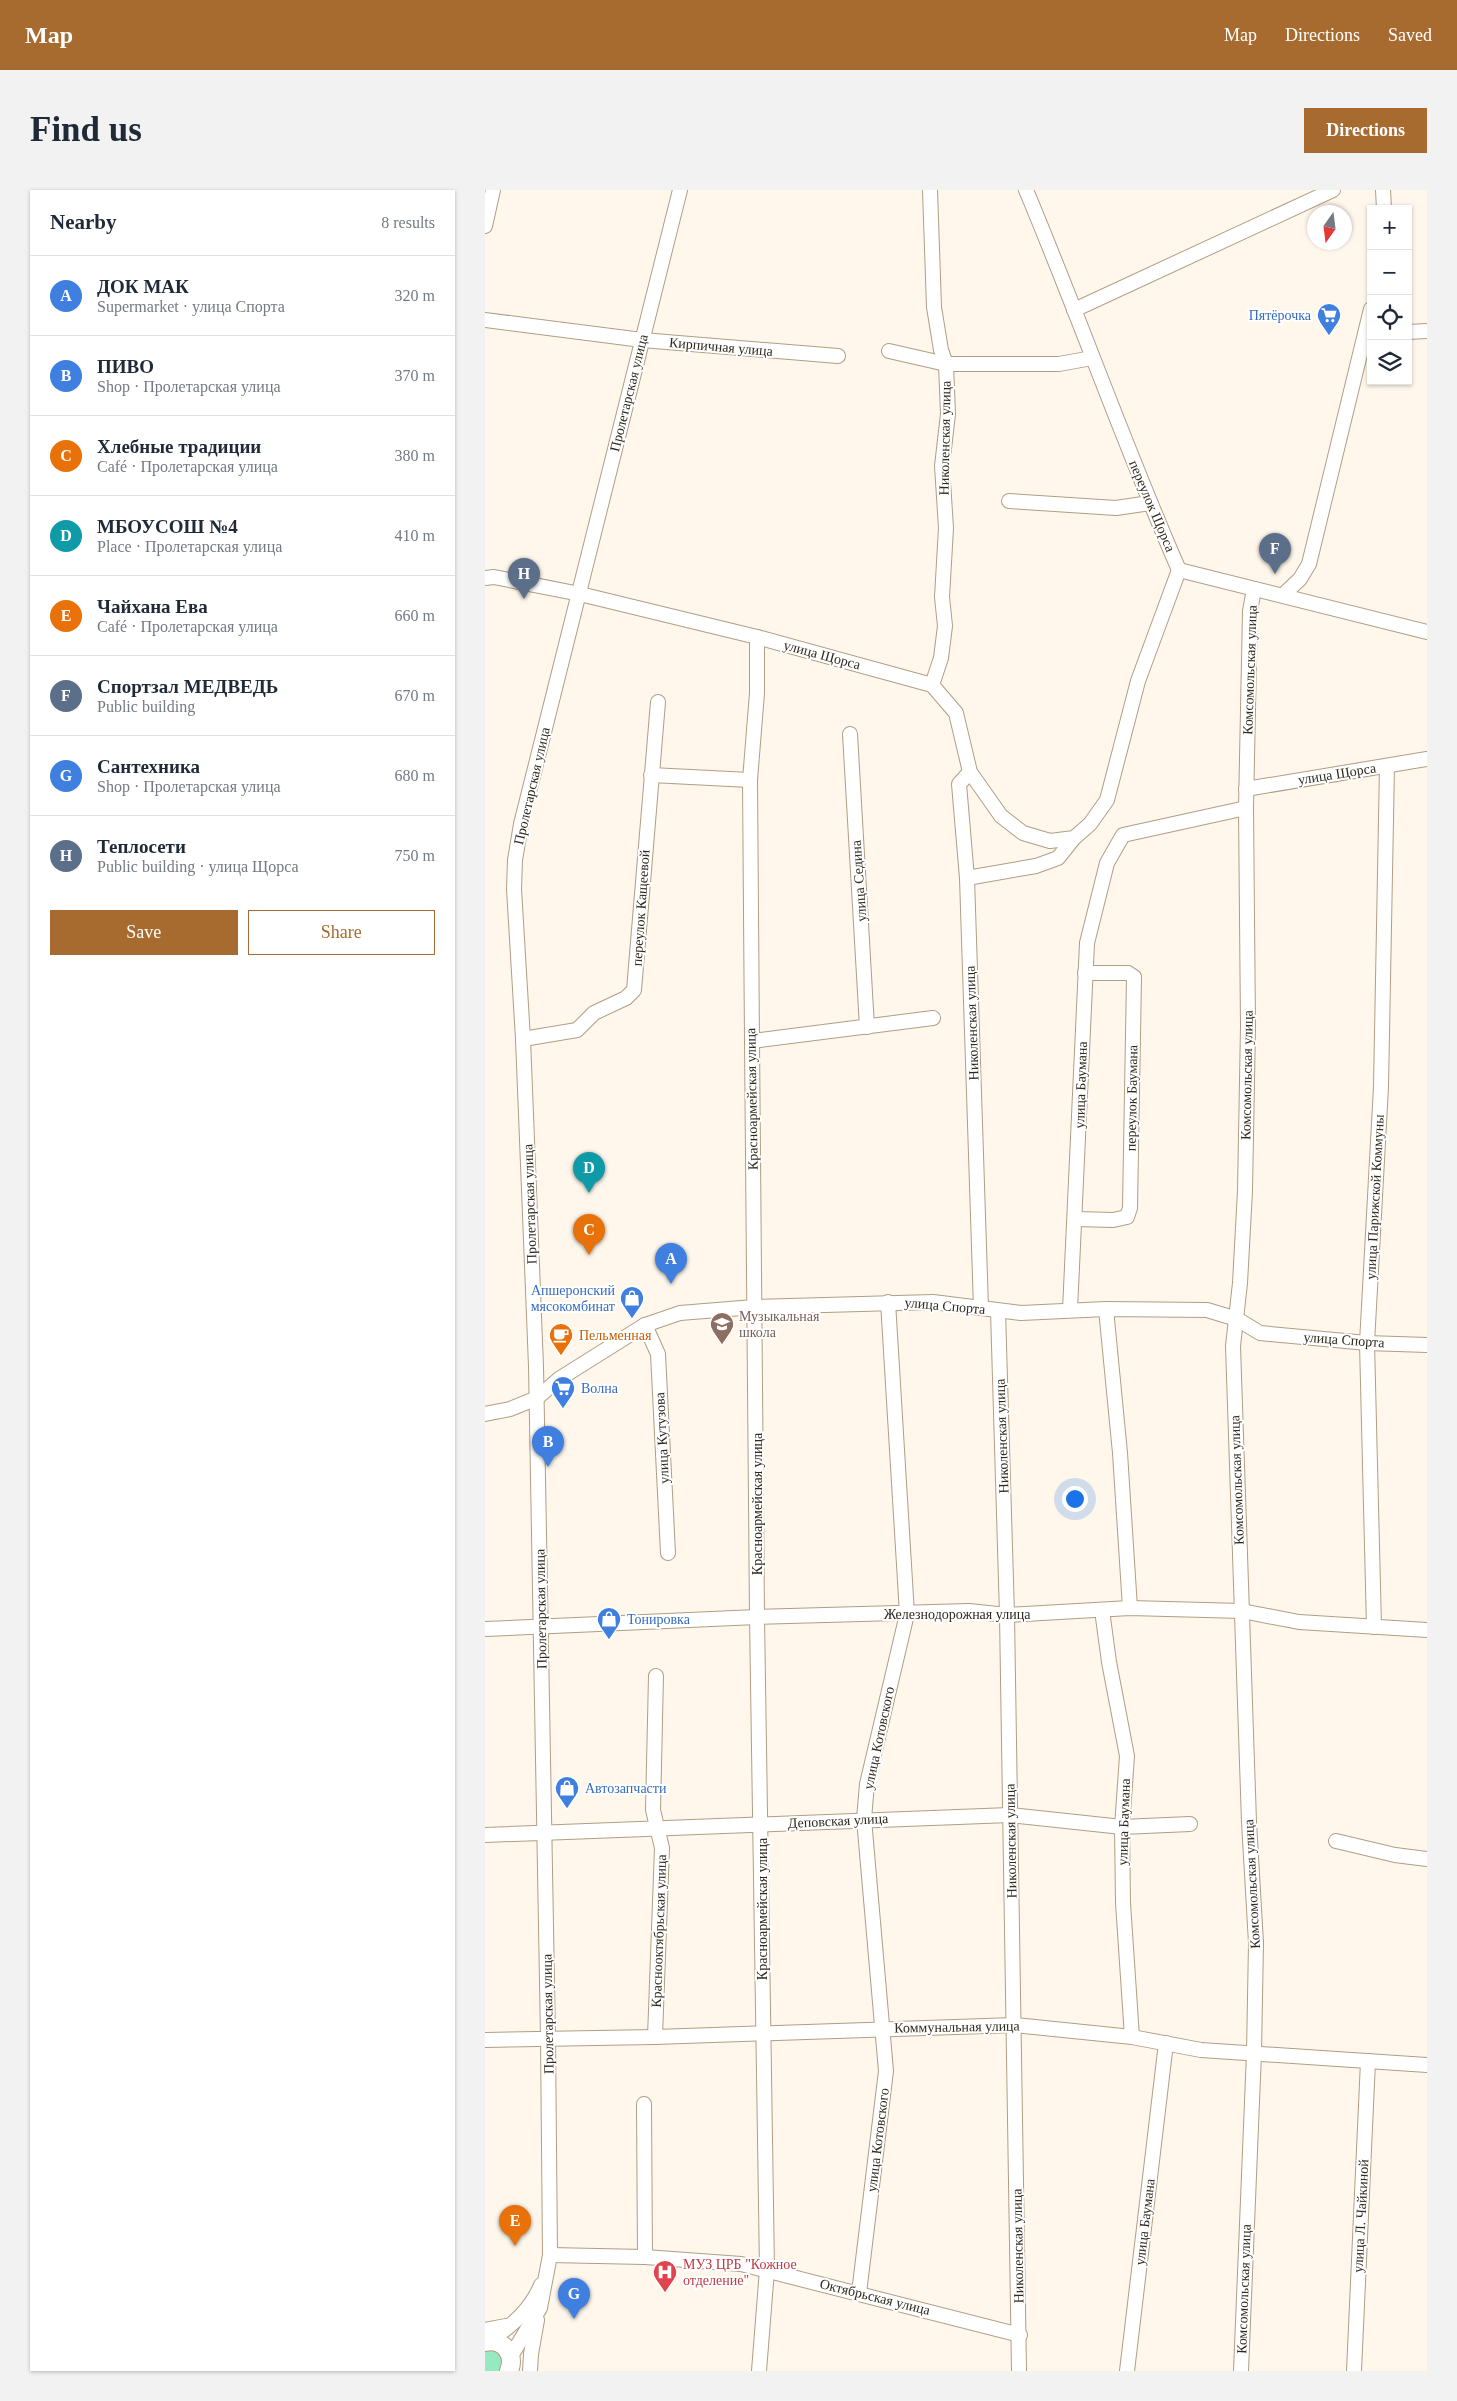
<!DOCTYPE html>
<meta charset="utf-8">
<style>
:root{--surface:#fff;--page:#f2f2f3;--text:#1f2937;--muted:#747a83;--line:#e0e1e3;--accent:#a86b2f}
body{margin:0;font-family:Georgia,serif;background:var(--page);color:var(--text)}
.controls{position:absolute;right:15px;top:15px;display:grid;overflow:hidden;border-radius:0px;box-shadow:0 1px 4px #0004}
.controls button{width:45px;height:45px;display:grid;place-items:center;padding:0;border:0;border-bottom:1px solid var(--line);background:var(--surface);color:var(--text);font:25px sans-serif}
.compass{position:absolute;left:822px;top:15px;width:45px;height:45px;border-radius:50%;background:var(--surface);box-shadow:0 1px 4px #0004;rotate:194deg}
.you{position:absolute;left:589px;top:1308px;width:18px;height:18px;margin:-12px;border:4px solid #fff;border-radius:50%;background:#1a73e8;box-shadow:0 0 0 8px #1a73e833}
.badge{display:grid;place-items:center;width:32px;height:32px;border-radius:50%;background:var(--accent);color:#fff;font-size:16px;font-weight:700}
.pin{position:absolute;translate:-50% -41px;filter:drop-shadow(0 1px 2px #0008)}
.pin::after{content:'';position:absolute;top:26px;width:18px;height:15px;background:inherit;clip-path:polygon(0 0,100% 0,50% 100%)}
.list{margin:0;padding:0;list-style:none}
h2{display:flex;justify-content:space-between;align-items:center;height:65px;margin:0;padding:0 20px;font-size:21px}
h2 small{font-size:16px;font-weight:400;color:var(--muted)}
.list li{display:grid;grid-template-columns:32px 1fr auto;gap:15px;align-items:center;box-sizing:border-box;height:80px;padding:0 20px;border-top:1px solid var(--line)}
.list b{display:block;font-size:19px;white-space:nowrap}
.list p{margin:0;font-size:16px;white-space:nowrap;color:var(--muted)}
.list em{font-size:16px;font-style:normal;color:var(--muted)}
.actions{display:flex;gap:10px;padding:15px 20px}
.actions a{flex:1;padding:11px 0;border:1px solid var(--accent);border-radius:0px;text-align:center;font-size:18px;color:var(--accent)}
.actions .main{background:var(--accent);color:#fff}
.icon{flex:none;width:28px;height:28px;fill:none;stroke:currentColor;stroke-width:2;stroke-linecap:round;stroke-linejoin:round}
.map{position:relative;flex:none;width:942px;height:2181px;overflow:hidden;border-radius:0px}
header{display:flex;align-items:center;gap:30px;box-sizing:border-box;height:70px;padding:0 25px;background:var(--accent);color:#fff}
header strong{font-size:24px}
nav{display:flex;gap:28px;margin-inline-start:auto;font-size:18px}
.intro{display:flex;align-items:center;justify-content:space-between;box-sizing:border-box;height:120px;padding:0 30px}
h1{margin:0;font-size:35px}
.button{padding:12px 22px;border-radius:0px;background:var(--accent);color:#fff;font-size:18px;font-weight:700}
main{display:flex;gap:30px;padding:0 30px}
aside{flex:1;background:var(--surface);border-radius:0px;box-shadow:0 1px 4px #0004}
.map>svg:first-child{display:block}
</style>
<header>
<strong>Map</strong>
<nav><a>Map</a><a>Directions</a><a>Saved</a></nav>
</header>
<div class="intro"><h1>Find us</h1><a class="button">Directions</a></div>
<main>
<aside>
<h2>Nearby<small>8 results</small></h2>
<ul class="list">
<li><span class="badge" style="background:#3f7fe0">A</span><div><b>ДОК МАК</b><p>Supermarket · улица Спорта</p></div><em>320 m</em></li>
<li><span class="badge" style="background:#3f7fe0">B</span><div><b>ПИВО</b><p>Shop · Пролетарская улица</p></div><em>370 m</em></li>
<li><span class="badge" style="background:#e8710a">C</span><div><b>Хлебные традиции</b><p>Café · Пролетарская улица</p></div><em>380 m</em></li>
<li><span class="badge" style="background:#0f9aa8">D</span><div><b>МБОУСОШ №4</b><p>Place · Пролетарская улица</p></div><em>410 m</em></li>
<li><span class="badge" style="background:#e8710a">E</span><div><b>Чайхана Ева</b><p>Café · Пролетарская улица</p></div><em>660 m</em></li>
<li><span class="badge" style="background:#5c6f8a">F</span><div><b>Спортзал МЕДВЕДЬ</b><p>Public building</p></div><em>670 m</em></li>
<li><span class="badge" style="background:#3f7fe0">G</span><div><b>Сантехника</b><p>Shop · Пролетарская улица</p></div><em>680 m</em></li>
<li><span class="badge" style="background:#5c6f8a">H</span><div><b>Теплосети</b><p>Public building · улица Щорса</p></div><em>750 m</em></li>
</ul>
<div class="actions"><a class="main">Save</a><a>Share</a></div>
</aside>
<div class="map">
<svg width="942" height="2181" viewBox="0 0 942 2181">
<rect width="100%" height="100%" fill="#fff7eb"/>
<polygon fill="#95ebbf" points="6,2156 20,2169 16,2181 0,2181 0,2158"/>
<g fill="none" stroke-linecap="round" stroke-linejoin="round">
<g stroke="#b09e83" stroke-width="16">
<g id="minor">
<polyline points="445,0 449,117 456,160 461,174 463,224 457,276 461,338 457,407 460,436 456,468 447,495"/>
<polyline points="898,0 899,19"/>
<polyline points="0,36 8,0"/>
<polyline points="589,120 848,0"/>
<polyline points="0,130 157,150 353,166"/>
<polyline points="923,142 942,141"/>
<polyline points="404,161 461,174 574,174 607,168"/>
<polyline points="524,311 631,318 665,313"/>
<polyline points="694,380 942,442"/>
<path d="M0,388l9,-1 86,17 177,43 175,48 24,28 14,59 31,44 22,17 27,8 24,-3 16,-14 17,-24 31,-119 41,-111c-55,-125 -100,-254 -153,-380"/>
<polyline points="798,405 815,389 824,374 886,119"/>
<polyline points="272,447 272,503 265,590 267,851 272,1427 282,2080 274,2181"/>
<polyline points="365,544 382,837"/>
<polyline points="485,582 474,594 482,688 496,1118"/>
<polyline points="166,585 265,590"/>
<polyline points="761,599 942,569"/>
<polyline points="482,688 551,676 573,668 589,648"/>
<polyline points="38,849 92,840 109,823 141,808 149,800 173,512"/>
<polyline points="267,851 448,828"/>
<polyline points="591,1029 628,1030 642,1027 645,1018 649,787 643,783 600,783"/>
<polyline points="621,1119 635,1263 645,1418"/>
<polyline points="585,1120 602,753 622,673 638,645 761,618"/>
<polyline points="513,1121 522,1425 534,2181"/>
<polyline points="160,1135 173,1164 183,1363"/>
<polyline points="0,1224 25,1219 52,1208 74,1189 160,1135 195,1123 269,1117 448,1112 536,1123 621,1119 722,1120 752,1129 775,1143 882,1153 942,1155"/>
<polyline points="617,1420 624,1472 642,1566 637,1637 638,1713 647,1847"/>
<polyline points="889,1437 882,1153 896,897 902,576"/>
<polyline points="0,1439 272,1427 484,1421 522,1425 645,1418 757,1421 814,1432 942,1440"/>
<polyline points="0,1645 525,1625 637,1637 705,1634"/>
<polyline points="851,1651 910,1665 942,1669"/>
<polyline points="170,1847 177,1658 168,1620 171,1486"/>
<polyline points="0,1850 170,1847 530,1835 647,1847 716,1860 942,1875"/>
<polyline points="159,1914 160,2067"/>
<polyline points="65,2065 160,2067 256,2074 535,2145"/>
<polyline points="374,2103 401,1881 379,1629 382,1594 422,1424 403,1112"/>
<polyline points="0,2140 21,2136"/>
<path d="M5,2151c22,-16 41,-31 51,-56"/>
<polyline points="26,2166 55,2118 65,2065 63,1848 51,1176 38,849 29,699 30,670 36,634 195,0"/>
<polyline points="45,2181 46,2164 52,2130"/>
<polyline points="642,2181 681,1853"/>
<polyline points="756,2181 769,1863 771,1753 764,1632 748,1156 755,1093 760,1001 763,836 761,618 765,421 769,399"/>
<polyline points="869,2181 883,1871"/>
</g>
</g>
<g stroke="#b09e83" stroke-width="20">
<path id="major" d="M0,2152c18,-4 31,12 24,29"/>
</g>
<use href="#minor" stroke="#fff" stroke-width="14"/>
<use href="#major" stroke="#fff" stroke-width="18"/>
</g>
<defs>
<g id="supermarket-pin" transform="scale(1.25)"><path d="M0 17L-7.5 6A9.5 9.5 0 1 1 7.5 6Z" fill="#3f7fe0" stroke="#fff"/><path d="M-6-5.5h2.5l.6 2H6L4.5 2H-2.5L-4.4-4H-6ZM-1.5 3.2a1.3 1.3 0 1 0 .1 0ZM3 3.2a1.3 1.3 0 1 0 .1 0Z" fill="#fff"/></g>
<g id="shop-pin" transform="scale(1.25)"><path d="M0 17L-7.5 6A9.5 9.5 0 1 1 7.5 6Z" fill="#3f7fe0" stroke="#fff"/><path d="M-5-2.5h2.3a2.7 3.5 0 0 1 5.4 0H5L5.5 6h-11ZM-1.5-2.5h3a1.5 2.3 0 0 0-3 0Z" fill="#fff"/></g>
<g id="school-pin" transform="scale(1.25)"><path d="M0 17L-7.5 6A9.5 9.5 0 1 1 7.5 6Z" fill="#8d6e63" stroke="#fff"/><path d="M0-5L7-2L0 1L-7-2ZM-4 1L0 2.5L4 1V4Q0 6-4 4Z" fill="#fff"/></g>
<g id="cafe-pin" transform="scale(1.25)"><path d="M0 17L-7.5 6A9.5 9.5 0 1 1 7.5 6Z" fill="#e8710a" stroke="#fff"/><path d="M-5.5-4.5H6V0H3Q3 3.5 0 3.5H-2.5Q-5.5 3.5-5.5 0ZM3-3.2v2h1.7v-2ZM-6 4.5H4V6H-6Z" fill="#fff"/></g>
<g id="hospital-pin" transform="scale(1.25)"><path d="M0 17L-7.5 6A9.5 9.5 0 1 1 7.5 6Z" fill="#e0444e" stroke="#fff"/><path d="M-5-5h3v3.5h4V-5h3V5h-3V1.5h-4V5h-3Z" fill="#fff"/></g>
</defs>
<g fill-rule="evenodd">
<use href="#supermarket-pin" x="844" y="125"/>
<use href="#shop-pin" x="147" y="1108"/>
<use href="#school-pin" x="237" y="1134"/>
<use href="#cafe-pin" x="76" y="1145"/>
<use href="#supermarket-pin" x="78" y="1198"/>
<use href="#shop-pin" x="124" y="1429"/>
<use href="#shop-pin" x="82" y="1598"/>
<use href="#hospital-pin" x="180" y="2082"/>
</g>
<g text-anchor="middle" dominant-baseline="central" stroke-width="4" stroke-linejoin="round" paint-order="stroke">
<g font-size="14" fill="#366cbe" stroke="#fff" text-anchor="start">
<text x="826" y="125" text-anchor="end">Пятёрочка</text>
<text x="130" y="1100" text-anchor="end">Апшеронский<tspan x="130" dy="16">мясокомбинат</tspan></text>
<text x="96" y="1198">Волна</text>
<text x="142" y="1429">Тонировка</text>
<text x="100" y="1598">Автозапчасти</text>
</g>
<g font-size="14" fill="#30291e" stroke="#fff">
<text transform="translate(236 157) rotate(5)">Кирпичная улица</text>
<text transform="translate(144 203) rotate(-76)">Пролетарская улица</text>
<text transform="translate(460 248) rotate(-89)">Николенская улица</text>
<text transform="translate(667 316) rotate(67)">переулок Щорса</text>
<text transform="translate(337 465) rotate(15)">улица Щорса</text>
<text transform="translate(765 480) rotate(-88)">Комсомольская улица</text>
<text transform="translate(852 584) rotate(-9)">улица Щорса</text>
<text transform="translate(47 596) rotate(-77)">Пролетарская улица</text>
<text transform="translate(374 691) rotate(-94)">улица Седина</text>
<text transform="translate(156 718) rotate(-86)">переулок Кащеевой</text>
<text transform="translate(487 833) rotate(-92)">Николенская улица</text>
<text transform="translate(762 885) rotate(-89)">Комсомольская улица</text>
<text transform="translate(596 895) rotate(-88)">улица Баумана</text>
<text transform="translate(647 908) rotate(-89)">переулок Баумана</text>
<text transform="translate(267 909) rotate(-91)">Красноармейская улица</text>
<text transform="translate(890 1007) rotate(-87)">улица Парижской Коммуны</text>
<text transform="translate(45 1014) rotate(-92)">Пролетарская улица</text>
<text transform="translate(460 1116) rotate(5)">улица Спорта</text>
<text transform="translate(859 1150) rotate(4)">улица Спорта</text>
<text transform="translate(517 1246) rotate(-92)">Николенская улица</text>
<text transform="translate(177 1248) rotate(-93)">улица Кутузова</text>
<text transform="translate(752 1290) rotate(-92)">Комсомольская улица</text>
<text transform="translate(272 1314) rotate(-90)">Красноармейская улица</text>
<text transform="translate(56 1419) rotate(-91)">Пролетарская улица</text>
<text x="472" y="1424">Железнодорожная улица</text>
<text transform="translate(394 1548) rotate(-78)">улица Котовского</text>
<text transform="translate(353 1631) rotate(-3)">Деповская улица</text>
<text transform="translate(639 1632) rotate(-88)">улица Баумана</text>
<text transform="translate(526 1651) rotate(-91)">Николенская улица</text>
<text transform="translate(767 1694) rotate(-93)">Комсомольская улица</text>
<text transform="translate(277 1719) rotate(-90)">Красноармейская улица</text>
<text transform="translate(174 1741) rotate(-88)">Краснооктябрьская улица</text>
<text transform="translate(63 1824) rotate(-91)">Пролетарская улица</text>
<text transform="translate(472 1837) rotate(-1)">Коммунальная улица</text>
<text transform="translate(393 1950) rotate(-83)">улица Котовского</text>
<text transform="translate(876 2026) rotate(-87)">улица Л. Чайкиной</text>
<text transform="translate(660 2032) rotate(-83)">улица Баумана</text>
<text transform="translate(533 2056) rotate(-91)">Николенская улица</text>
<text transform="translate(759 2099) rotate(-88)">Комсомольская улица</text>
<text transform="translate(390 2107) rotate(14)">Октябрьская улица</text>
</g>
<g font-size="14" fill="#785e54" stroke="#fff" text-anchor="start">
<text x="254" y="1126">Музыкальная<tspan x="254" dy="16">школа</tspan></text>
</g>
<g font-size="14" fill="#c56008" stroke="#fff" text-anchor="start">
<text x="94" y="1145">Пельменная</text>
</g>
<g font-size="14" fill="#be3a42" stroke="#fff" text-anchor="start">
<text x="198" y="2074">МУЗ ЦРБ "Кожное<tspan x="198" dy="16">отделение"</tspan></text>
</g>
</g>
</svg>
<div class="controls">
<button>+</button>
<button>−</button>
<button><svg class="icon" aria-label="locate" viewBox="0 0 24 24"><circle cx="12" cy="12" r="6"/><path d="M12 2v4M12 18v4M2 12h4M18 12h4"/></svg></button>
<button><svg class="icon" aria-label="layers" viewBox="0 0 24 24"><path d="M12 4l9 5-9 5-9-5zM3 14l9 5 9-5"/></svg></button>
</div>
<svg class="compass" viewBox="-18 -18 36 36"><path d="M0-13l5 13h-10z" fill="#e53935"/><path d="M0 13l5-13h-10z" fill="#747a83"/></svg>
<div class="you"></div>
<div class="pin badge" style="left:186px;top:1094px;background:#3f7fe0">A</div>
<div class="pin badge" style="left:63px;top:1277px;background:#3f7fe0">B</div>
<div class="pin badge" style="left:104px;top:1065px;background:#e8710a">C</div>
<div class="pin badge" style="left:104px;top:1003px;background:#0f9aa8">D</div>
<div class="pin badge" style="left:30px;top:2056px;background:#e8710a">E</div>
<div class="pin badge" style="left:790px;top:384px;background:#5c6f8a">F</div>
<div class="pin badge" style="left:89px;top:2129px;background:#3f7fe0">G</div>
<div class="pin badge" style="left:39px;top:409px;background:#5c6f8a">H</div>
</div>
</main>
